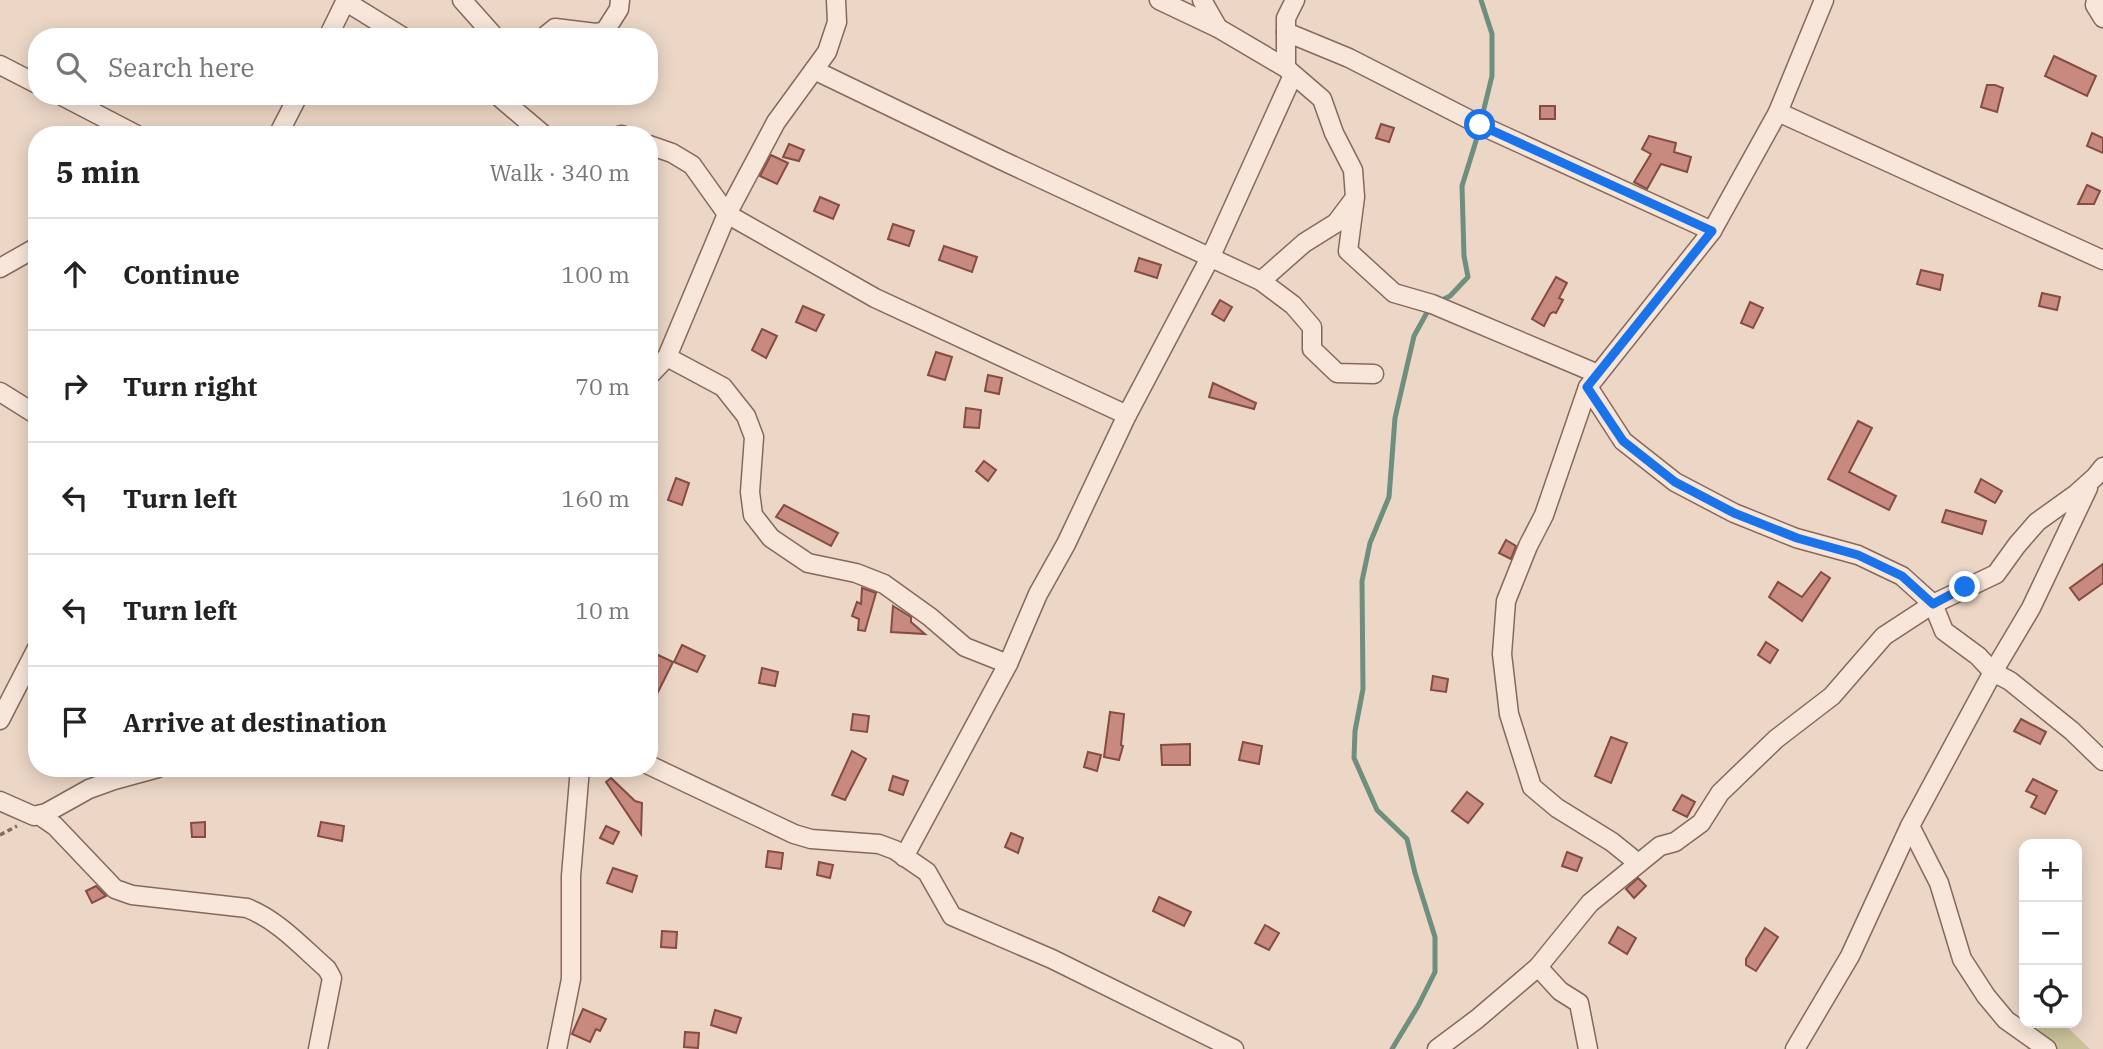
<!DOCTYPE html>
<meta charset="utf-8">
<style>
:root{--surface:#fff;--page:#f6f6f6;--text:#222;--muted:#767676;--line:#e0e0e0}
body{margin:0;font-family:"IBM Plex Serif",serif;background:var(--page);color:var(--text)}
.controls{position:absolute;right:21px;bottom:21px;display:grid;overflow:hidden;border-radius:14px;box-shadow:0 4px 18px #0003}
.controls button{width:63px;height:63px;display:grid;place-items:center;padding:0;border:0;border-bottom:2px solid var(--line);background:var(--surface);color:var(--text);font:35px sans-serif}
.stop{position:absolute;width:21px;height:21px;margin:-16px;border:5px solid #1a73e8;border-radius:50%;background:#fff}
.stop.end{background:#1a73e8;border-color:#fff;box-shadow:0 2px 7px #0008}
.list{margin:0;padding:0;list-style:none}
h2{display:flex;justify-content:space-between;align-items:center;height:91px;margin:0;padding:0 28px;font-size:30px}
h2 small{font-size:23px;font-weight:400;color:var(--muted)}
.list li{display:grid;grid-template-columns:46px 1fr auto;gap:21px;align-items:center;box-sizing:border-box;height:112px;padding:0 28px;border-top:2px solid var(--line)}
.list b{display:block;font-size:26px;white-space:nowrap}
.list em{font-size:23px;font-style:normal;color:var(--muted)}
.icon{flex:none;width:38px;height:38px;fill:none;stroke:currentColor;stroke-width:2;stroke-linecap:round;stroke-linejoin:round}
.map{position:relative;flex:none;width:2103px;height:1049px;overflow:hidden}
.search{position:absolute;background:var(--surface);box-shadow:0 4px 18px #0003;left:28px;top:28px;width:630px;height:77px;display:flex;align-items:center;gap:18px;box-sizing:border-box;padding:0 24px;border-radius:28px;color:var(--muted);font-size:26px}
.panel{position:absolute;background:var(--surface);box-shadow:0 4px 18px #0003;left:28px;top:126px;width:630px;height:651px;border-radius:28px}
.map>svg:first-child{display:block}
</style>
<div class="map">
<svg width="2103" height="1049" viewBox="0 0 2103 1049">
<rect width="100%" height="100%" fill="#ecd7c6"/>
<polygon fill="#cac39a" points="2030,1023 2063,1023 2090,1049 2027,1049"/>
<g fill="none" stroke-linecap="round" stroke-linejoin="round">
<g stroke="#6e8e7e" stroke-width="5">
<polyline points="1438,302 1450,296 1468,277 1464,256 1462,186 1476,141 1492,76 1492,34 1481,0"/>
<polyline points="1392,1049 1418,1006 1435,972 1435,937 1415,873 1407,839 1377,810 1354,758 1355,731 1363,689 1362,581 1370,543 1389,497 1395,418 1414,336 1430,307"/>
</g>
</g>
<g fill="#c8897e" stroke="#854c43" stroke-width="2">
<polygon points="2054,56 2096,76 2087,96 2045,76"/>
<polygon points="1987,85 1995,85 2003,88 1997,112 1981,107"/>
<rect x="1540" y="106" width="15" height="13"/>
<polygon points="1381,124 1394,128 1389,142 1376,138"/>
<polygon points="2092,133 2103,138 2103,153 2087,146"/>
<polygon points="1649,136 1676,143 1674,152 1691,157 1687,172 1661,164 1647,189 1634,182 1651,154 1642,149"/>
<polygon points="789,144 804,150 799,161 783,157"/>
<polygon points="771,155 788,163 777,184 760,176"/>
<polygon points="2087,185 2100,191 2094,204 2078,204"/>
<polygon points="820,197 839,205 833,219 814,211"/>
<polygon points="893,224 914,231 909,246 888,239"/>
<polygon points="944,246 977,257 972,272 939,260"/>
<polygon points="1139,258 1161,265 1157,278 1135,271"/>
<polygon points="1921,270 1943,275 1940,290 1917,284"/>
<polygon points="1556,277 1567,283 1559,298 1563,300 1556,313 1553,312 1550,314 1544,326 1532,319"/>
<polygon points="2042,293 2060,297 2057,310 2039,306"/>
<polygon points="1220,300 1232,307 1224,321 1212,314"/>
<polygon points="1750,302 1763,308 1753,328 1741,323"/>
<polygon points="803,306 824,315 816,331 796,322"/>
<polygon points="762,329 777,336 766,358 752,350"/>
<polygon points="936,352 952,357 945,380 928,375"/>
<polygon points="988,375 1002,378 999,394 985,391"/>
<polygon points="1213,383 1256,403 1254,409 1209,397"/>
<polygon points="966,408 981,410 979,428 964,427"/>
<polygon points="1858,421 1872,428 1849,472 1896,496 1889,510 1828,479"/>
<polygon points="984,461 996,470 988,481 976,471"/>
<polygon points="676,478 689,483 682,505 668,500"/>
<polygon points="1981,479 2002,491 1995,503 1975,492"/>
<polygon points="784,505 838,533 831,546 776,517"/>
<polygon points="1946,510 1986,521 1982,534 1942,522"/>
<polygon points="1506,540 1516,546 1511,559 1499,553"/>
<polygon points="2103,564 2103,583 2079,600 2070,588"/>
<polygon points="1821,572 1830,578 1802,621 1769,597 1778,582 1802,597"/>
<polygon points="862,588 876,593 865,631 858,630 859,619 852,616 857,602 861,604"/>
<polygon points="893,606 911,617 911,622 925,634 891,632"/>
<polygon points="1766,642 1778,650 1770,663 1758,655"/>
<polygon points="682,645 705,656 697,672 674,662"/>
<polygon points="658,655 673,662 649,710 649,674"/>
<polygon points="762,668 778,672 775,686 759,683"/>
<polygon points="1433,676 1448,679 1446,692 1431,690"/>
<polygon points="1110,712 1124,714 1121,745 1123,746 1119,760 1104,757"/>
<polygon points="853,714 869,716 867,732 851,730"/>
<polygon points="2021,719 2046,732 2040,744 2014,731"/>
<polygon points="1611,737 1627,743 1611,783 1595,776"/>
<polygon points="1243,742 1262,746 1259,764 1239,760"/>
<polygon points="1190,744 1190,765 1162,765 1161,745"/>
<polygon points="852,751 866,759 845,800 832,795"/>
<polygon points="1088,752 1101,755 1097,771 1084,767"/>
<polygon points="893,776 908,781 903,795 889,790"/>
<polygon points="611,778 635,801 642,803 641,834 606,782"/>
<polygon points="2033,779 2057,791 2045,814 2031,807 2037,796 2026,791"/>
<polygon points="1467,792 1483,804 1468,823 1452,811"/>
<polygon points="1682,795 1695,802 1687,817 1673,810"/>
<polygon points="205,822 205,837 192,837 191,823"/>
<polygon points="321,822 344,826 342,841 318,836"/>
<polygon points="606,826 619,832 613,844 600,838"/>
<polygon points="1011,833 1023,838 1018,853 1005,847"/>
<polygon points="768,851 783,853 781,869 766,867"/>
<polygon points="1567,852 1582,858 1577,871 1562,866"/>
<polygon points="819,862 833,865 830,878 817,875"/>
<polygon points="613,868 637,876 632,892 607,883"/>
<polygon points="1638,878 1646,886 1634,898 1626,889"/>
<polygon points="96,886 106,896 92,903 86,891"/>
<polygon points="1159,897 1191,912 1184,926 1153,911"/>
<polygon points="1265,925 1279,933 1269,950 1255,943"/>
<polygon points="1618,927 1636,938 1627,954 1609,943"/>
<polygon points="1765,928 1778,937 1756,971 1746,965 1746,959"/>
<polygon points="662,931 677,932 676,948 661,947"/>
<polygon points="583,1009 606,1019 600,1031 596,1029 590,1042 572,1034"/>
<polygon points="715,1010 741,1018 736,1033 711,1025"/>
<polygon points="685,1032 699,1033 698,1048 684,1047"/>
</g>
<g fill="none" stroke-linecap="round" stroke-linejoin="round">
<g stroke="#87685c" stroke-width="21">
<g id="minor">
<polyline points="462,0 495,37"/>
<polyline points="1159,0 1218,28 1286,68 1322,99 1334,133 1353,170 1355,197 1348,251 1394,293 1432,304 1598,374"/>
<polyline points="1202,0 1218,28"/>
<polyline points="2096,0 2095,5 2103,18"/>
<polyline points="345,1 403,37"/>
<polyline points="1286,32 1349,58 1480,125 1712,231"/>
<polyline points="328,37 346,0"/>
<polyline points="544,37 555,28 596,33 605,31 619,9 620,0"/>
<polyline points="0,65 37,84"/>
<polyline points="1286,68 1286,18 1295,0"/>
<polyline points="814,70 1001,160 1261,281 1293,305 1312,327 1312,349 1337,373 1374,374"/>
<polyline points="62,96 137,135"/>
<polyline points="498,96 544,135"/>
<polyline points="1778,112 2103,260"/>
<polyline points="278,135 298,96"/>
<polyline points="621,135 622,135"/>
<polyline points="649,145 672,153 692,165 727,214 875,298 1127,415"/>
<polyline points="0,268 37,247"/>
<polyline points="1261,281 1304,243 1336,223 1354,199"/>
<polyline points="667,357 723,387 746,416 754,437 750,492 753,515 771,538 808,563 856,573 884,584 930,617 965,647 1008,664"/>
<polyline points="649,376 667,357 727,214 776,122 827,52 837,22 836,0"/>
<polyline points="1588,387 1623,441 1675,482 1734,513 1796,538 1858,555 1902,576 1933,604 1944,631 1978,656 1993,672 2010,681 2072,731 2103,761"/>
<polyline points="0,392 37,415"/>
<polyline points="0,720 37,648"/>
<polyline points="649,765 794,834 811,839 879,844 895,850 927,872 952,916 1052,959 1234,1049"/>
<polyline points="0,801 34,816 46,813 89,789 114,780 158,768"/>
<path d="M39,815l16,11 60,63 17,6 115,13c31,12 56,40 80,61l5,9 -14,71"/>
<polyline points="1910,826 1939,883 1962,959 1986,996 2006,1020 2047,1049"/>
<polyline points="904,857 1008,664 1038,594 1066,544 1127,415 1211,256 1293,75"/>
<polyline points="1638,863 1612,842 1557,808 1532,787 1509,714 1502,654 1506,601 1528,546 1544,515 1588,387 1712,231 1778,112 1824,0"/>
<polyline points="1538,967 1560,991 1579,1003 1588,1049"/>
<polyline points="557,1049 571,979 571,876 580,768"/>
<polyline points="1437,1049 1477,1019 1538,967 1590,903 1660,846 1675,842 1701,823 1720,793 1776,739 1832,696 1884,636 1933,604 1996,574 2017,545 2037,522 2076,494 2095,477 2103,467"/>
<polyline points="1795,1049 1850,956 1910,826 1993,672 2031,608 2088,488"/>
</g>
</g>
<polyline stroke="#87685c" stroke-width="3.5" stroke-dasharray="5 3.5" stroke-linecap="butt" points="0,835 17,826"/>
<use href="#minor" stroke="#f7e6d9" stroke-width="18"/>
</g>
<g fill="none" stroke-linecap="round" stroke-linejoin="round">
<polyline stroke="#1a73e8" stroke-width="9" points="1480,125 1712,231 1587,387 1623,441 1675,482 1734,513 1797,538 1858,555 1902,576 1933,604 1965,587"/>
</g>
</svg>
<div class="controls">
<button>+</button>
<button>−</button>
<button><svg class="icon" aria-label="locate" viewBox="0 0 24 24"><circle cx="12" cy="12" r="6"/><path d="M12 2v4M12 18v4M2 12h4M18 12h4"/></svg></button>
</div>
<div class="stop" style="left:1480px;top:125px"></div>
<div class="stop end" style="left:1965px;top:587px"></div>
<div class="search"><svg class="icon" aria-label="search" viewBox="0 0 24 24"><circle cx="10" cy="10" r="6"/><path d="M15 15l6 6"/></svg>Search here</div>
<section class="panel">
<h2>5 min<small>Walk · 340 m</small></h2>
<ul class="list">
<li><svg class="icon" aria-label="ahead" viewBox="0 0 24 24"><path d="M12 20V5M6 11l6-6 6 6"/></svg><div><b>Continue</b></div><em>100 m</em></li>
<li><svg class="icon" aria-label="right" viewBox="0 0 24 24"><path d="M7 20v-9h11M14 6l5 5-5 5"/></svg><div><b>Turn right</b></div><em>70 m</em></li>
<li><svg class="icon" aria-label="left" viewBox="0 0 24 24"><path d="M17 20v-9H6M10 6l-5 5 5 5"/></svg><div><b>Turn left</b></div><em>160 m</em></li>
<li><svg class="icon" aria-label="left" viewBox="0 0 24 24"><path d="M17 20v-9H6M10 6l-5 5 5 5"/></svg><div><b>Turn left</b></div><em>10 m</em></li>
<li><svg class="icon" aria-label="arrive" viewBox="0 0 24 24"><path d="M6 21V4h12l-3 4 3 4H6"/></svg><div><b>Arrive at destination</b></div></li>
</ul>
</section>
</div>
